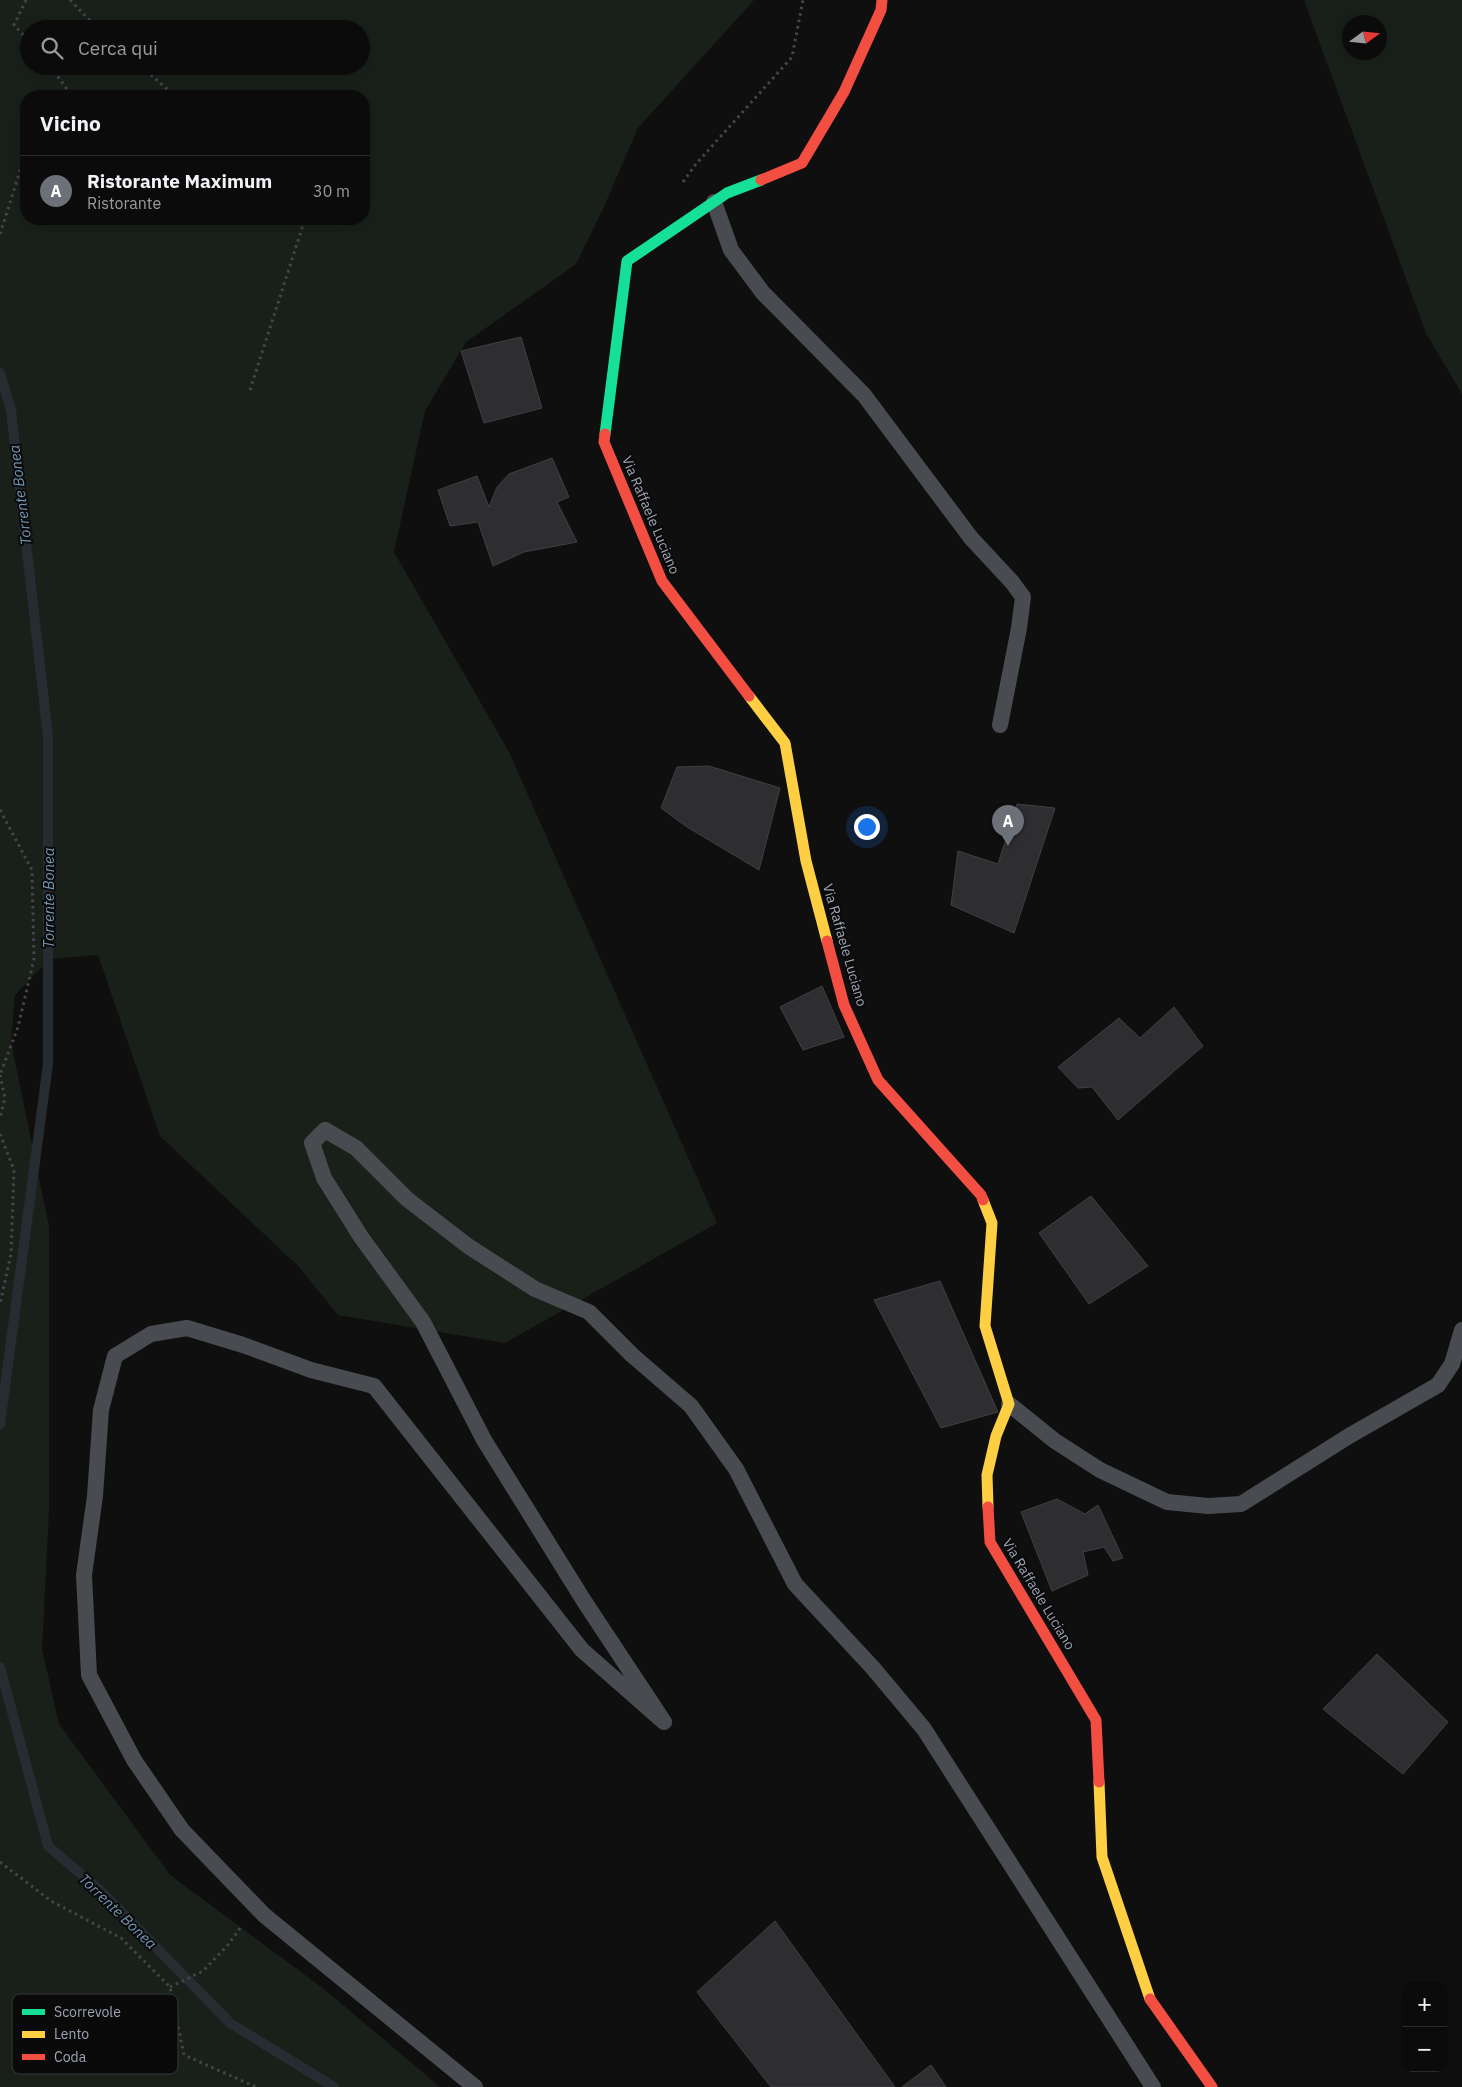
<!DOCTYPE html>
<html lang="it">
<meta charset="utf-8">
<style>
:root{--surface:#0b0b0c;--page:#141415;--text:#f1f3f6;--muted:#9a9b9d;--line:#2b2b2d;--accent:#6c7079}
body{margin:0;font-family:"IBM Plex Sans",sans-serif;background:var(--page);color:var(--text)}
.controls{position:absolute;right:15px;bottom:15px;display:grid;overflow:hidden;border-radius:10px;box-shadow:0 2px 12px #0003}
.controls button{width:45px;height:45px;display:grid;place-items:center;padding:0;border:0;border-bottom:1px solid var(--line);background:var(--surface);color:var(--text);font:25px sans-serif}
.compass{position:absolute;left:1342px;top:15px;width:45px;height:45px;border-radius:50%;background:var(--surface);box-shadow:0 2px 12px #0003;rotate:75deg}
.you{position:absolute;left:866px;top:826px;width:18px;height:18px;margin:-12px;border:4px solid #fff;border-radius:50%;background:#1a73e8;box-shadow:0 0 0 8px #1a73e833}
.badge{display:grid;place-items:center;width:32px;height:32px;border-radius:50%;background:var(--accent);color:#fff;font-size:16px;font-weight:700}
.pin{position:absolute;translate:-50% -41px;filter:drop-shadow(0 1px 2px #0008)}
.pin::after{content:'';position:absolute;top:26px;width:18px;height:15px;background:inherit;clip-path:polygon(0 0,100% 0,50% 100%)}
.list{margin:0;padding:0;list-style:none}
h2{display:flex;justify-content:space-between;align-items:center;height:65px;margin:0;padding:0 20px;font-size:21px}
h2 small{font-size:16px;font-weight:400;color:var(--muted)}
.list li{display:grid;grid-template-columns:32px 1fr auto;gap:15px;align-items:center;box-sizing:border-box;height:70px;padding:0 20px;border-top:1px solid var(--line)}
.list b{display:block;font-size:19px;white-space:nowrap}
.list p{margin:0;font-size:16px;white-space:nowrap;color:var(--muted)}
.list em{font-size:16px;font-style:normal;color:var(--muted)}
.icon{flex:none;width:28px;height:28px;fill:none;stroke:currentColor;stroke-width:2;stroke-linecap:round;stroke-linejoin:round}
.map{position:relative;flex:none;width:1462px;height:2087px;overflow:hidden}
.search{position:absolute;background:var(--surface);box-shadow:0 2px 12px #0003;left:20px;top:20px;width:350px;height:55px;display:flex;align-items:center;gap:12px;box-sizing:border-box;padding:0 18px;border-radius:28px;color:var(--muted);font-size:19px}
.panel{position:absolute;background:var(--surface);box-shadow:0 2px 12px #0003;left:20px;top:90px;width:350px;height:135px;border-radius:20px}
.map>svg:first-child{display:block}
</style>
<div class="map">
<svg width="1462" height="2087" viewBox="0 0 1462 2087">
<rect width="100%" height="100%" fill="#0f0f10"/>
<g fill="#19201a" fill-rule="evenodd">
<path d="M0,0h754l-116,128 -35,81 -27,55 -110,78 -41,69 -31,141 115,200 208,471 -212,120 -167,-28 -39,-48 -139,-131 -62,-181 -48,4 -35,36 -4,47 38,185v283l-7,139 17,75 111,151 154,114 116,98h-440zM29,29h332v37h-332zM26,96h338v123h-338z"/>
<path d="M1304,0h158v394l-36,-61zM1350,22h30v30h-30z"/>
</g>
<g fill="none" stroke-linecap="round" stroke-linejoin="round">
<g stroke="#252d33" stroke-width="10">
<polyline points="0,373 11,410 48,737 48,1064 0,1424"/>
<polyline points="0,1667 48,1846 102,1892 230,2023 334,2087"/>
</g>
</g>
<g fill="#2e2e30" stroke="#3d4044">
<polygon points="521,337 542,408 484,423 461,351"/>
<polygon points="552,458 569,497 557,502 577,542 524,552 493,566 478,522 450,526 438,490 477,476 489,507 497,487 509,474"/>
<polygon points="709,766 780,788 759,870 687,827 661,808 677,767"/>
<polygon points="1017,804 1055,808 1014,933 951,905 958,851 998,864"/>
<polygon points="822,986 844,1037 803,1050 780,1007"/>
<polygon points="1174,1007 1203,1046 1118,1120 1092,1087 1078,1088 1058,1067 1119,1018 1140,1038"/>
<polygon points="1091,1196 1148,1266 1089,1304 1039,1233"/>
<polygon points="940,1281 998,1412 941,1428 874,1300"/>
<polygon points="1057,1499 1085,1514 1098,1505 1123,1558 1113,1561 1104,1547 1083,1552 1088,1575 1052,1591 1021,1512"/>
<polygon points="1377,1654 1448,1722 1403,1774 1323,1709"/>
<polygon points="775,1921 895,2087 771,2087 697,1992"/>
<polygon points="931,2065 946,2087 902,2087"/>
</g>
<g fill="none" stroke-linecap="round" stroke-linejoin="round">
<g stroke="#44464a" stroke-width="3" stroke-dasharray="2.5 4" stroke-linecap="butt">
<polyline points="26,0 14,25 29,41"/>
<polyline points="70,0 98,29"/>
<polyline points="50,66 72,96"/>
<polyline points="141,66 175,96"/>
<polyline points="683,182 696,164 792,57 803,0"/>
<polyline points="0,234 26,152"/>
<polyline points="250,390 305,219"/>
<polyline points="0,810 32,870 34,959 18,1027 0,1075"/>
<polyline points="0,1075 5,1098 0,1118"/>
<polyline points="0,1134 14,1170 11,1254 0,1304"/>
<polyline points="0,1862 51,1901 121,1938 170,1987 184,2055 256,2087"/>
<polyline points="170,1987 203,1971 227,1946 241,1927"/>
</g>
<g stroke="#484b4f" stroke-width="16">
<polyline points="714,202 731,250 763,293 864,395 971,538 1012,582 1023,597 1019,628 1000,725"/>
<polyline points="1009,1404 1055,1441 1100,1470 1167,1502 1208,1506 1241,1504 1349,1436 1438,1385 1452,1364 1462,1330"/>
<polyline points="475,2087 264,1915 182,1830 134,1760 89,1675 84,1575 95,1496 101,1410 115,1356 151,1334 187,1328 243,1345 311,1370 374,1386 582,1650 664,1722 584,1601 484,1440 423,1322 361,1237 324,1178 312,1143 325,1130 356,1148 407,1199 468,1246 535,1289 589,1312 632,1355 691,1406 736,1469 795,1584 873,1668 924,1729 1153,2087"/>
</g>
<polyline stroke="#16e098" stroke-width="11" points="605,434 627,261 727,193 761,180"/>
<g stroke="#ffcf43" stroke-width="11">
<polyline points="749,696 785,743 806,861 827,941"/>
<polyline points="983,1200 992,1223 985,1326 1009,1404 996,1436 987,1475 988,1507"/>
<polyline points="1099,1782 1102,1857 1150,1999"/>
</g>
<g stroke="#f24e42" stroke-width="11">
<polyline points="761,180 802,163 844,92 881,10 882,0"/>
<polyline points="605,434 604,442 662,581 749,696"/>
<polyline points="827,941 844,1005 878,1080 981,1195 983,1200"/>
<polyline points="988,1507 990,1542 1096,1720 1099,1782"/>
<polyline points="1150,1999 1212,2087"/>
</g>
</g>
<g text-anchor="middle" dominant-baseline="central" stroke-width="4" stroke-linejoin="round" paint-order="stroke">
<g font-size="14" fill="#9ea5b2" stroke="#0a0a0b">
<text transform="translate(651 515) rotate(67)">Via Raffaele Luciano</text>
<text transform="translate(845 945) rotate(74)">Via Raffaele Luciano</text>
<text transform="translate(1039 1594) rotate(59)">Via Raffaele Luciano</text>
</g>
<g font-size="15" font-style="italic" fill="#7296b1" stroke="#0a0a0b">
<text transform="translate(20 495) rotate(-97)">Torrente Bonea</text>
<text transform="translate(48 898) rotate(-90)">Torrente Bonea</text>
<text transform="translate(118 1911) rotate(44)">Torrente Bonea</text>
</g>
</g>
<rect x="12" y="1994" width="166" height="80" rx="8" fill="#0a0a0b" stroke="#36383d" stroke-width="1"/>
<rect x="22" y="2009" width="23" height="6" fill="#16e098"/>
<rect x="22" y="2031" width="23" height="7" fill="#ffcf43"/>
<rect x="22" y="2054" width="23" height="6" fill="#f24e42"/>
<g font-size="14" fill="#9ea5b2">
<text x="54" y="2017">Scorrevole</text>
<text x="54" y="2039">Lento</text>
<text x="54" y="2062">Coda</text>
</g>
</svg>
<div class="controls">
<button>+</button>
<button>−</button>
</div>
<svg class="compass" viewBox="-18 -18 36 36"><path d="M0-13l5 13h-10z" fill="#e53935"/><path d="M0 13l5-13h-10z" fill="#9a9b9d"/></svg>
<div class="you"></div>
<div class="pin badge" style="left:1008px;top:846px">A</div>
<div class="search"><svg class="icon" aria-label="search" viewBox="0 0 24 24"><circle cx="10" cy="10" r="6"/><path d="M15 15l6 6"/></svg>Cerca qui</div>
<section class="panel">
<h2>Vicino<small></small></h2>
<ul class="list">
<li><span class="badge">A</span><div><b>Ristorante Maximum</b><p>Ristorante</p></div><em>30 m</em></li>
</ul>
</section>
</div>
